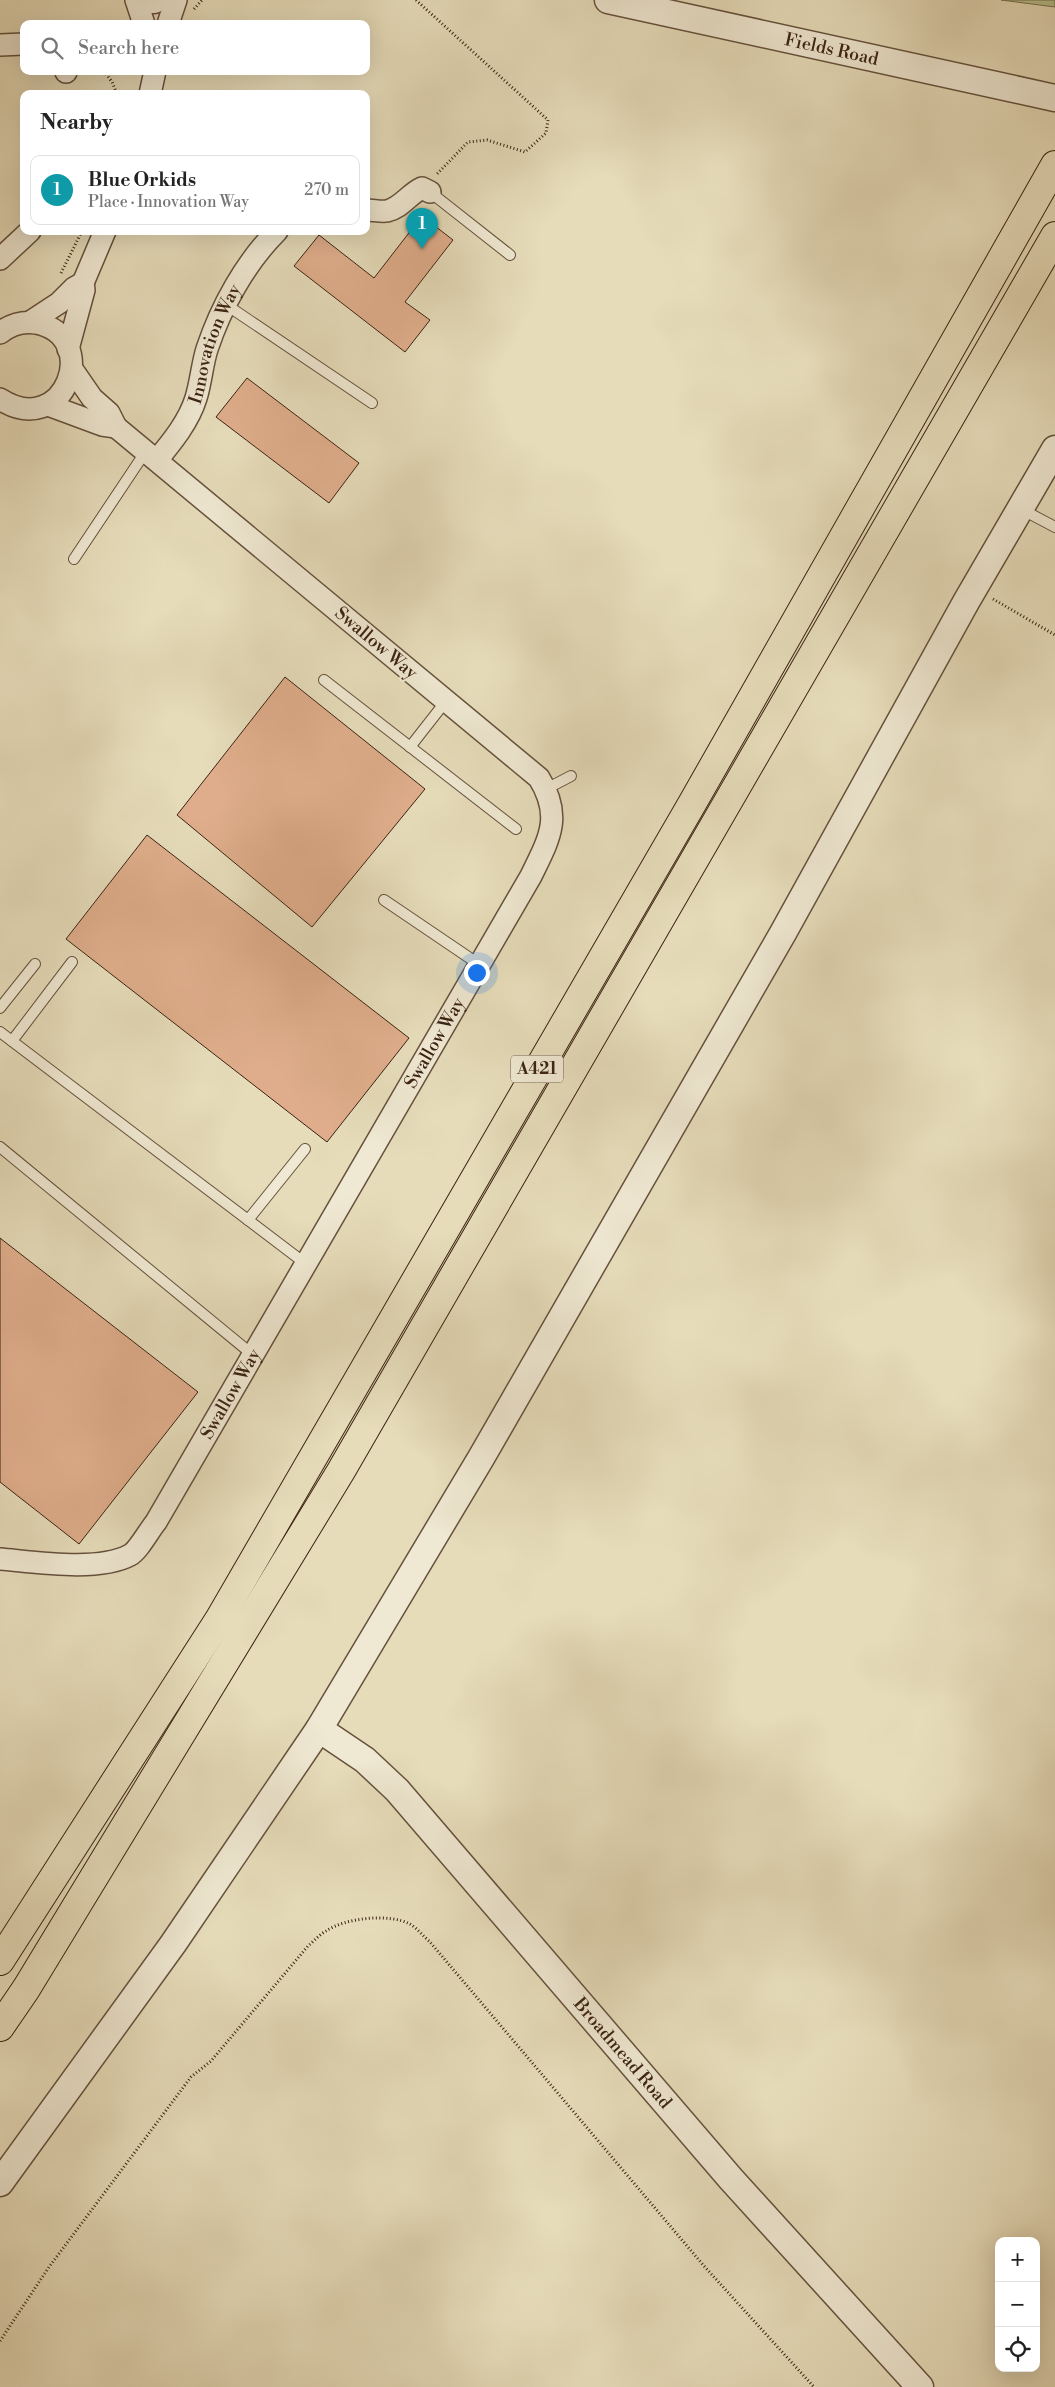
<!DOCTYPE html>
<meta charset="utf-8">
<style>
:root{--surface:#fff;--page:#f2f2f2;--text:#222;--muted:#767676;--line:#e0e0e0;--accent:#8f2418}
body{margin:0;font-family:"Libre Bodoni",serif;background:var(--page);color:var(--text)}
.controls{position:absolute;right:15px;bottom:15px;display:grid;overflow:hidden;border-radius:10px;box-shadow:0 5px 20px #0002}
.controls button{width:45px;height:45px;display:grid;place-items:center;padding:0;border:0;border-bottom:1px solid var(--line);background:var(--surface);color:var(--text);font:25px sans-serif}
.you{position:absolute;left:476px;top:972px;width:18px;height:18px;margin:-12px;border:4px solid #fff;border-radius:50%;background:#1a73e8;box-shadow:0 0 0 8px #1a73e833}
.badge{display:grid;place-items:center;width:32px;height:32px;border-radius:50%;background:var(--accent);color:#fff;font-size:16px;font-weight:700}
.pin{position:absolute;translate:-50% -41px;filter:drop-shadow(0 1px 2px #0008)}
.pin::after{content:'';position:absolute;top:26px;width:18px;height:15px;background:inherit;clip-path:polygon(0 0,100% 0,50% 100%)}
.list{margin:0;padding:0;list-style:none}
h2{display:flex;justify-content:space-between;align-items:center;height:65px;margin:0;padding:0 20px;font-size:21px}
h2 small{font-size:16px;font-weight:400;color:var(--muted)}
.list li{display:grid;grid-template-columns:32px 1fr auto;gap:15px;align-items:center;box-sizing:border-box;height:70px;margin:0 10px 10px;padding:0 10px;border:1px solid var(--line);border-radius:10px}
.list b{display:block;font-size:19px;white-space:nowrap}
.list p{margin:0;font-size:16px;white-space:nowrap;color:var(--muted)}
.list em{font-size:16px;font-style:normal;color:var(--muted)}
.icon{flex:none;width:28px;height:28px;fill:none;stroke:currentColor;stroke-width:2;stroke-linecap:round;stroke-linejoin:round}
.map{position:relative;flex:none;width:1055px;height:2387px;overflow:hidden}
.search{position:absolute;background:var(--surface);box-shadow:0 5px 20px #0002;left:20px;top:20px;width:350px;height:55px;display:flex;align-items:center;gap:12px;box-sizing:border-box;padding:0 18px;border-radius:10px;color:var(--muted);font-size:19px}
.panel{position:absolute;background:var(--surface);box-shadow:0 5px 20px #0002;left:20px;top:90px;width:350px;height:145px;border-radius:10px}
.map>svg:first-child{display:block}
</style>
<div class="map">
<svg width="1055" height="2387" viewBox="0 0 1055 2387">
<rect width="100%" height="100%" fill="#e6dcba"/>
<filter id="stains"><feTurbulence type="fractalNoise" baseFrequency=".004" numOctaves="4"/><feColorMatrix values="0 0 0 0 .2 0 0 0 0 .09 0 0 0 0 .02 0 0 0 .5 -.17"/></filter>
<radialGradient id="worn" r=".72"><stop offset=".6" stop-color="#630" stop-opacity="0"/><stop offset="1" stop-color="#630" stop-opacity=".3"/></radialGradient>
<polygon fill="#b6c08f" stroke="#787251" points="1001,0 1055,0 1055,7"/>
<g fill="#dfad8b" stroke="#3b2313">
<polygon points="422,216 453,240 405,302 430,320 405,352 294,266 319,235 374,278"/>
<polygon points="247,378 359,463 329,503 216,417"/>
<polygon points="285,677 425,789 312,927 177,815"/>
<polygon points="147,835 409,1038 327,1142 66,939"/>
<polygon points="0,1238 198,1392 79,1544 0,1482"/>
</g>
<g fill="none" stroke-linecap="round" stroke-linejoin="round">
<g stroke="#66513d" stroke-width="12">
<g id="service">
<polyline points="430,192 510,255"/>
<polyline points="225,304 372,403"/>
<polyline points="1021,509 1055,527"/>
<polyline points="74,559 146,451"/>
<polyline points="324,680 516,829"/>
<polyline points="410,747 446,701"/>
<polyline points="546,789 571,776"/>
<polyline points="384,900 480,965"/>
<polyline points="0,1008 35,964"/>
<polyline points="0,1032 306,1264"/>
<polyline points="12,1041 72,962"/>
<polyline points="0,1147 253,1355"/>
<polyline points="248,1220 305,1149"/>
</g>
</g>
<g stroke="#66513d" stroke-width="24">
<g id="minor">
<polyline points="136,0 144,24"/>
<polyline points="168,24 176,0"/>
<polyline points="0,45 24,44"/>
<polyline points="66,71 66,72"/>
<polyline points="150,94 155,71"/>
<path d="M366,210c7,0 15,2 21,1 14,-3 22,-17 35,-23l8,4"/>
<polyline points="0,259 30,231"/>
<polyline points="83,283 105,231"/>
<polyline points="30,322 59,303 74,288 83,283 84,290 68,349"/>
<path d="M0,333c11,-9 23,-12 36,-10 67,13 29,118 -36,76"/>
<polyline points="48,405 102,425 116,427 109,413 92,398 72,369"/>
<path id="s1" d="M157,460c15,-18 32,-39 39,-62 5,-16 6,-33 11,-49 14,-42 38,-86 70,-118"/>
<path id="s2" d="M0,1559c35,3 99,13 130,-4 8,-4 20,-26 26,-33l375,-646c18,-37 32,-59 8,-98l-423,-351"/>
</g>
</g>
<g stroke="#66513d" stroke-width="29">
<g id="tertiary">
<polyline points="145,0 154,0"/>
<path id="s3" d="M608,0l447,98"/>
<path id="s4" d="M319,1729l46,31 32,30 334,389 189,208"/>
<polyline points="0,2183 173,1944 319,1729 481,1458 783,933 966,602 1055,449"/>
</g>
</g>
<g stroke="#3b2313" stroke-width="30">
<g id="trunk">
<polyline points="0,1961 220,1618 693,802 1055,165"/>
<polyline points="0,2027 26,1989 341,1471 1055,236"/>
</g>
</g>
<g stroke="#3b2313" stroke-width="3" stroke-dasharray="1 2.5" stroke-linecap="butt">
<polyline points="416,0 548,120 546,133 525,152 487,140 468,142 436,175"/>
<polyline points="194,9 202,0"/>
<polyline points="104,71 112,82 117,94"/>
<polyline points="61,273 82,231"/>
<polyline points="993,599 1055,635"/>
<path d="M0,2341l49,-74 142,-190 20,-16 97,-115c6,-5 11,-11 18,-15 19,-13 63,-18 84,-7 7,4 14,13 20,18l274,324 110,121"/>
</g>
<use href="#service" stroke="#efe8d2" stroke-width="10"/>
<use href="#minor" stroke="#efe8d2" stroke-width="21"/>
<use href="#tertiary" stroke="#efe8d2" stroke-width="26"/>
<use href="#trunk" stroke="#e6dcba" stroke-width="28"/>
</g>
<g text-anchor="middle" dominant-baseline="central" stroke-width="4.5" stroke-linejoin="round" paint-order="stroke">
<rect fill="#efe8d2" stroke="#715e4c" stroke-width="1" x="511" y="1055.5" width="52" height="27" rx="4"/>
<g font-size="16" font-weight="bold" fill="#3b2313">
<text x="537" y="1069">A421</text>
</g>
<g font-size="18" fill="#3b2313" stroke="#efe8d2">
<text stroke="none"><textPath href="#s3" startOffset="229">Fields Road</textPath></text>
<text stroke="none"><textPath href="#s1" startOffset="131">Innovation Way</textPath></text>
<text transform="translate(376 643) rotate(40)">Swallow Way</text>
<text stroke="none"><textPath href="#s2" startOffset="728">Swallow Way</textPath></text>
<text stroke="none"><textPath href="#s2" startOffset="322">Swallow Way</textPath></text>
<text stroke="none"><textPath href="#s4" startOffset="446">Broadmead Road</textPath></text>
</g>
</g>
<rect width="100%" height="100%" filter="url(#stains)"/>
<rect width="100%" height="100%" fill="url(#worn)"/>
</svg>
<div class="controls">
<button>+</button>
<button>−</button>
<button><svg class="icon" aria-label="locate" viewBox="0 0 24 24"><circle cx="12" cy="12" r="6"/><path d="M12 2v4M12 18v4M2 12h4M18 12h4"/></svg></button>
</div>
<div class="you"></div>
<div class="pin badge" style="left:422px;top:249px;background:#0f9aa8">1</div>
<div class="search"><svg class="icon" aria-label="search" viewBox="0 0 24 24"><circle cx="10" cy="10" r="6"/><path d="M15 15l6 6"/></svg>Search here</div>
<section class="panel">
<h2>Nearby<small></small></h2>
<ul class="list">
<li><span class="badge" style="background:#0f9aa8">1</span><div><b>Blue Orkids</b><p>Place · Innovation Way</p></div><em>270 m</em></li>
</ul>
</section>
</div>
